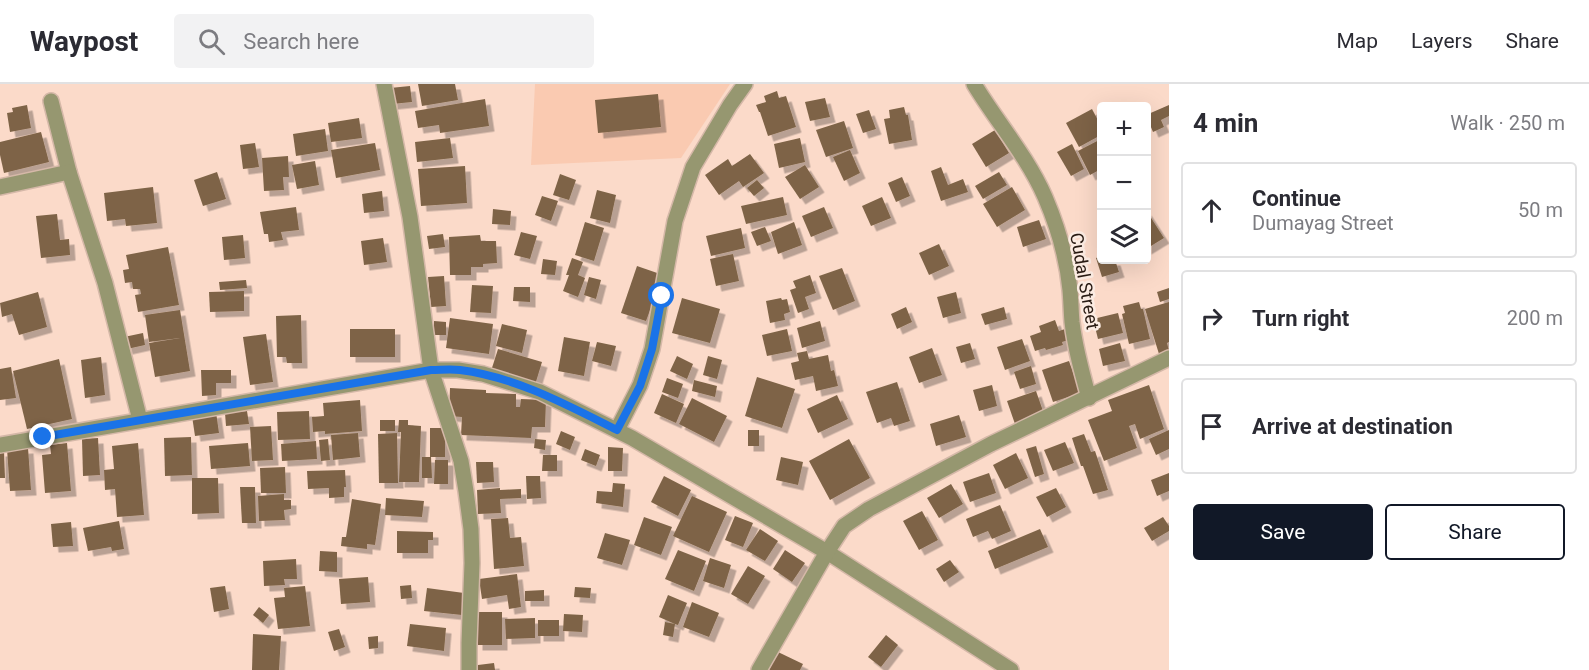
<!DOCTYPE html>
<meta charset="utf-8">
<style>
:root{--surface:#fff;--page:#f2f2f3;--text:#2b2b33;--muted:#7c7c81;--line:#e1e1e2;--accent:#111827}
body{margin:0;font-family:Roboto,sans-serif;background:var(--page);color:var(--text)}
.controls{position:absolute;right:18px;top:18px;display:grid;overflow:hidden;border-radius:6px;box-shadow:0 6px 24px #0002}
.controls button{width:54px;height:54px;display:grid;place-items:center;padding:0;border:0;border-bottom:2px solid var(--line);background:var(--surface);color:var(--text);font:30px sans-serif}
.stop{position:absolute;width:18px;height:18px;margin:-14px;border:4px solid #1a73e8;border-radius:50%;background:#fff}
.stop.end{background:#1a73e8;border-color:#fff;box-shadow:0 2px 6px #0008}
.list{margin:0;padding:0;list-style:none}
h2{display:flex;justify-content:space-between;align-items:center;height:78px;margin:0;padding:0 24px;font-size:26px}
h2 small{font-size:20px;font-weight:400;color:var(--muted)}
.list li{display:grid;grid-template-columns:39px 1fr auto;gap:18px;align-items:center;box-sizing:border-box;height:96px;margin:0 12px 12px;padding:0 12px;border:2px solid var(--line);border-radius:6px}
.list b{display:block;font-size:22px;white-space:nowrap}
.list p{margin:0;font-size:20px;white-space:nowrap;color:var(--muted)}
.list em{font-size:20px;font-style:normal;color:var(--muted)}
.actions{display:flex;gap:12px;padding:18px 24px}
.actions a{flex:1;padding:14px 0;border:2px solid var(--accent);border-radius:6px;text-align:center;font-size:21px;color:var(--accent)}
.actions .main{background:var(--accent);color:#fff}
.icon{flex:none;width:33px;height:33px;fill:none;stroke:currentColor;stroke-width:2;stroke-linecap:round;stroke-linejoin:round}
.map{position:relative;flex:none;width:1169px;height:586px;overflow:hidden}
header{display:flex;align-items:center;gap:36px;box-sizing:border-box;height:84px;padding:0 30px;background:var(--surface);border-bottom:2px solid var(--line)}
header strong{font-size:28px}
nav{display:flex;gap:33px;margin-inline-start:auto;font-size:21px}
.search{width:420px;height:54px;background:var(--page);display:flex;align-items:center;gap:15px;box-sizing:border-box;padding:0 21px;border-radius:6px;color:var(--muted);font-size:22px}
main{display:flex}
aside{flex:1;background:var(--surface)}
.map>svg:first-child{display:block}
</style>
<header>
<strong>Waypost</strong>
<div class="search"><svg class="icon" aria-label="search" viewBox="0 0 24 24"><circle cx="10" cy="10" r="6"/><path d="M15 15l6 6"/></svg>Search here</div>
<nav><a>Map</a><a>Layers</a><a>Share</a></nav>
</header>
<main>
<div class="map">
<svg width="1169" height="586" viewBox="0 0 1169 586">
<defs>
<filter id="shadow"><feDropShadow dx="5.5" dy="5.5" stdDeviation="0" flood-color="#0004"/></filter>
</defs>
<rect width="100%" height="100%" fill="#fbdac9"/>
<polygon fill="#facab1" points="535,0 730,0 681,74 531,81"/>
<g fill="#7e6447" filter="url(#shadow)">
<polygon points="418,0 455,0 458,16 422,22"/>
<polygon points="410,2 412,18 392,20 390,4"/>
<polygon points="777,7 779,14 786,12 796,43 768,52 760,28 759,28 756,21 766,18 764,12"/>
<polygon points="658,10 661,43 598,49 595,16"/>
<polygon points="825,14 830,33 810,37 805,18"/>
<polygon points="485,15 489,42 440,49 439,41 418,44 415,27"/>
<polygon points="27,21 31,44 10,48 7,29 13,28 12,24"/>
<polygon points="1169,21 1169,32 1161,36 1164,43 1153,48 1146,31"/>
<polygon points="904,23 906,31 908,31 912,56 889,60 884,35 890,34 889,26"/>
<polygon points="1092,25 1101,42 1101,51 1079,63 1066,39"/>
<polygon points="869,26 876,45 863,49 856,30"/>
<polygon points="359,34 362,54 331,58 328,39"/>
<polygon points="844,37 853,64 826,73 816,46"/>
<polygon points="325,45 328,67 296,72 293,50"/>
<polygon points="995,46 1009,69 986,83 972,60"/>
<polygon points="41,48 49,78 4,89 0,71 0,58"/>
<polygon points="450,54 453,74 417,78 415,58"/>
<polygon points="800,54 805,78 779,84 774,60"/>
<polygon points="1101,55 1101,85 1090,91 1078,67"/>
<polygon points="255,59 259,83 243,85 240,61"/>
<polygon points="375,59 380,86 336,94 331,66"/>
<polygon points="1072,60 1084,85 1071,92 1057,68"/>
<polygon points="850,66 860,89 844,97 833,73"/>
<polygon points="750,70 764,89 743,103 739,97 719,111 705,91 728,75 732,82"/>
<polygon points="288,72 289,93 283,93 284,106 264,107 262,74"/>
<polygon points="315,77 319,101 297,105 292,81"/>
<polygon points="805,81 819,103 800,115 785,93"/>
<polygon points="465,82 467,119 421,122 418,85"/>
<polygon points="941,83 948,101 963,95 968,108 941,117 931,87"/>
<polygon points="217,88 226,115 203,122 194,96"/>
<polygon points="999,88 1007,101 983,115 975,102"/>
<polygon points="560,90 576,96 569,116 553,111"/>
<polygon points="902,93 910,112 896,118 888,99"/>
<polygon points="757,96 764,104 754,112 747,104"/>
<polygon points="153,103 157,139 126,142 125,135 107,137 104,109"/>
<polygon points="1012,103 1025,126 997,143 983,120"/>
<polygon points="597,106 616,111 610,139 590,134"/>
<polygon points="382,107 384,127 364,129 362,110"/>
<polygon points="542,112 558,117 551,137 535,131"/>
<polygon points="783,113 787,131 746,140 741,122"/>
<polygon points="882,113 891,134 871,142 862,122"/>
<polygon points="296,123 299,146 281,148 283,156 269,158 268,150 264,150 260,128"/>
<polygon points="824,123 833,144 811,153 802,132"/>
<polygon points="493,125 511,127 510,141 492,140"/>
<polygon points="1146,126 1164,154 1146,165"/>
<polygon points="57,130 60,156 69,155 70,171 41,174 36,132"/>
<polygon points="1039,136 1046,155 1023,163 1017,143"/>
<polygon points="585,138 604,144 594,177 575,171"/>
<polygon points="794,138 802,161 778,170 771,148"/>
<polygon points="765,143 771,157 757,162 751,148"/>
<polygon points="741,144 745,164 711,172 706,152"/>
<polygon points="521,148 537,152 530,175 514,171"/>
<polygon points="443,150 445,163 429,165 427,152"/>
<polygon points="243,151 245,174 224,176 222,153"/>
<polygon points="480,151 481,157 496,157 497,179 483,180 483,183 471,183 471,191 450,191 449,153"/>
<polygon points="383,154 387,178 364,181 361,157"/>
<polygon points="939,160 949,182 929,191 919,169"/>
<polygon points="168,163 179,221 138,228 135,211 141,210 140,205 133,205 132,198 125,199 123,186 129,185 126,171"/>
<polygon points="733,170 739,197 716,202 710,175"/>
<polygon points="1101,172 1101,176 1115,176 1119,188 1102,193 1096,174"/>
<polygon points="572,174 583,178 578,191 585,194 578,213 563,207 569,191 566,191"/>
<polygon points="543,175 557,177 555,191 541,190"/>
<polygon points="637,182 663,191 646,237 621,229"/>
<polygon points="842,184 855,217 833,226 819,192"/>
<polygon points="810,191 816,209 805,213 809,225 798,229 790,206 796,204 793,197"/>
<polygon points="444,192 446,222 431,223 428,193"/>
<polygon points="589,193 601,196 596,215 584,211"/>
<polygon points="246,196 247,204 220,206 219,198"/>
<polygon points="472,201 493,202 491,229 470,228"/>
<polygon points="514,203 530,203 530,218 513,217"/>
<polygon points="1169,204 1169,215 1160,218 1157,208"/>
<polygon points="244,207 244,227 210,228 209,208"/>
<polygon points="38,208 47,243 19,251 12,230 2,233 0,219"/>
<polygon points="956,208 961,229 943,234 937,213"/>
<polygon points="682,214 720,225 710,259 672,249"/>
<polygon points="781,214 782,216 787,215 790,228 784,230 785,236 770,239 766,217"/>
<polygon points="1139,218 1141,225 1143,225 1150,255 1129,260 1122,230 1125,229 1123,222"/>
<polygon points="1169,218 1169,258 1167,259 1169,267 1159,270 1145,225"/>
<polygon points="906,223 912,238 897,245 891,230"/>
<polygon points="1004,223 1007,235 985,241 981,230"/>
<polygon points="180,226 190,287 155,293 149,259 180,254 149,258 145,231"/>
<polygon points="1118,229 1123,249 1098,255 1093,235"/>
<polygon points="301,231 302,279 287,279 286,273 277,273 276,232"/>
<polygon points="450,234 493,240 489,270 446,264"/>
<polygon points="1055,236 1059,247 1068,244 1072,255 1062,258 1063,261 1046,266 1045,264 1035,267 1030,252 1041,248 1039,242"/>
<polygon points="434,237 446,238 446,251 434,251"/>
<polygon points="820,237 825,257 802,264 797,244"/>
<polygon points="502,240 527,246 522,269 496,262"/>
<rect x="350" y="245" width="45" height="28"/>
<polygon points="787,245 792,267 767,272 762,251"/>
<polygon points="143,249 145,261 127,265 124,253"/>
<polygon points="266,250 273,298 250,301 243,253"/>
<polygon points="564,253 590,258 584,292 558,287"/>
<polygon points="1022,255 1030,277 1005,286 997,263"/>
<polygon points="597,258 616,262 611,282 592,277"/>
<polygon points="970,259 975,275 961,279 956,263"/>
<polygon points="1120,259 1125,277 1103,282 1099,265"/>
<polygon points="932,264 942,291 919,299 909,273"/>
<polygon points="498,265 542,278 535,301 491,287"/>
<polygon points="807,267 809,275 828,271 831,287 834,286 838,302 816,307 813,292 795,296 791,279 799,277 797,269"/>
<polygon points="677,272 693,280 687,295 670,287"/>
<polygon points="708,272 722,276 717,295 703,291"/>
<polygon points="101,273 105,311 85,314 81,276"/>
<polygon points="59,275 72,335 27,345 13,287"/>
<polygon points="1069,277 1080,309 1053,318 1042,286"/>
<polygon points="1031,282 1036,300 1020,305 1014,288"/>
<polygon points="11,283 16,314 0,316 0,285"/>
<polygon points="201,286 231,286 231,299 216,299 216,311 202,312"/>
<polygon points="757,293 795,305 782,344 745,332"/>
<polygon points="667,294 683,300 678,314 662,308"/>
<polygon points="694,296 717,302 715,313 692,307"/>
<polygon points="897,298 910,337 894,342 891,334 877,339 866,308"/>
<polygon points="992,301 997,322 979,327 973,306"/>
<polygon points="1149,301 1164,345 1140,355 1135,340 1129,342 1137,364 1104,377 1088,336 1112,327 1108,316"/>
<polygon points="450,304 486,306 486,309 516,310 516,323 520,323 521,315 546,316 545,343 532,343 531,354 461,351 462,333 449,332"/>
<polygon points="1036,307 1044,330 1015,340 1007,317"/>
<polygon points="662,310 684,320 676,339 654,329"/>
<polygon points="837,311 848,335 818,349 807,325"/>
<polygon points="692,314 727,332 714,358 679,340"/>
<polygon points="360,316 362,347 325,350 325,347 313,348 312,333 324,332 323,319"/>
<polygon points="247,327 249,340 226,342 225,329"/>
<polygon points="309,327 310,355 278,356 277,328"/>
<polygon points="216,328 219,349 195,352 192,332"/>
<polygon points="959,331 966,353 936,362 930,340"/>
<rect x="380" y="336" width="15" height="11"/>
<polygon points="399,336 408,336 408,341 421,342 419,398 399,398 401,348 398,348"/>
<polygon points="271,342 273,376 252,377 250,343"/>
<rect x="430" y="344" width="15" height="29"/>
<rect x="748" y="346" width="11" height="16"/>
<polygon points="1169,346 1169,365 1156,371 1149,355"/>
<polygon points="561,347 575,353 570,366 556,360"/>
<polygon points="358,349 360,373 333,376 331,351"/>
<polygon points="397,349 398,399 379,399 378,350"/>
<polygon points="1084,350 1091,368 1095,367 1108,406 1093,410 1083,382 1081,382 1072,354"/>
<polygon points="191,353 192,391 165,392 164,354"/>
<polygon points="98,354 100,391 83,392 82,355"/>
<polygon points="328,355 330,376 321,377 319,356"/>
<polygon points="535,355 546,356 545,366 534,364"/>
<polygon points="849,355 870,394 830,416 809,377"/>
<polygon points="316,357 317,375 282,377 281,360"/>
<polygon points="1065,358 1074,379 1053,387 1044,366"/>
<polygon points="67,359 71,407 45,409 42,371 51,370 50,361"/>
<polygon points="138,359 144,431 117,433 115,405 105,406 104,386 114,385 112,362"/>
<polygon points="248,359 250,382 211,385 209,362"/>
<polygon points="1036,362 1044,390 1035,393 1026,365"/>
<polygon points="608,363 623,364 622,387 608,387"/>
<polygon points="28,364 31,406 10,407 7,365"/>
<polygon points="585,365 600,371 596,382 581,376"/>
<polygon points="0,367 4,367 5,394 0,394"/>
<polygon points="1016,369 1028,394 1005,405 993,381"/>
<polygon points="543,371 557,371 557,387 542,387"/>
<polygon points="422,373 431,373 432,394 422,394"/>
<polygon points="781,373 803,378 798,401 776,396"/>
<polygon points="435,376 448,376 448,400 434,400"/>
<polygon points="476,378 493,378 494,398 477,399"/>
<polygon points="285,383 286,409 261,409 260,384"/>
<polygon points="345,386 346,403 344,403 344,413 329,414 329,404 308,405 307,387"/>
<polygon points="989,389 996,409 970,418 963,398"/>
<polygon points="1169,389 1169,407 1157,412 1151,396"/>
<polygon points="526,392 540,392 541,414 527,415"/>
<polygon points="664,392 691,406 678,432 651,418"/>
<polygon points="192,394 218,394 219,429 192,430"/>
<polygon points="613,399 625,400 623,423 596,419 597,407 612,408"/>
<polygon points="951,400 963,420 939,434 927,414"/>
<polygon points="240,403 255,403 256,439 242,439"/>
<polygon points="500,404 500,406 521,405 521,414 500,415 501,429 478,430 477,406"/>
<polygon points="1056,404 1066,423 1047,433 1036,413"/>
<polygon points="284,410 284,416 291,416 291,425 284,426 285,436 259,437 258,412"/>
<polygon points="692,412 727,428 709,468 673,452"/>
<polygon points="386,414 424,417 422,433 385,431"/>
<polygon points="352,415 381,420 375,461 367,460 367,465 341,462 342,453 346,453"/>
<polygon points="1000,421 1011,447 992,455 988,447 973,453 966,435"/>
<polygon points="922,427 938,456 919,466 903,437"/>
<polygon points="735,432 753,439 743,463 725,456"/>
<polygon points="644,433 672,443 661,471 634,461"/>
<polygon points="1163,433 1169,442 1169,447 1152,457 1144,444"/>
<polygon points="508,434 510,454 521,453 524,482 494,485 491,435"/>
<polygon points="119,437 124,465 112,467 111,463 88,467 83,444"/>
<polygon points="71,438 73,462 53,463 51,440"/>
<polygon points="760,445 778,457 765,477 746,466"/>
<polygon points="1040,445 1048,463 995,485 988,467"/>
<polygon points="397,447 433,448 433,456 428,456 428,469 397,469"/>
<polygon points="605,449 630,456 622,481 597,474"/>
<polygon points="678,466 706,477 694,507 665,495"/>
<polygon points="785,466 805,479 792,498 773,485"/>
<polygon points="320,467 337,468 337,488 319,487"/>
<polygon points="710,474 731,481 724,504 703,497"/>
<polygon points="296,475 297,495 284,495 285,501 264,502 263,477"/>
<polygon points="950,476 959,488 944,498 936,485"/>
<polygon points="748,482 765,492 748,520 731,510"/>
<polygon points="517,490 521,523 509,525 507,511 482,515 479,495"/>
<polygon points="368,493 370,518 341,520 339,495"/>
<polygon points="411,501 412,514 401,515 400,502"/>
<polygon points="225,502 229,525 214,528 210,504"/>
<polygon points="305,502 310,542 278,545 274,514 285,513 284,504"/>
<polygon points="575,503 591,504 590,514 574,513"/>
<polygon points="427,504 464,509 462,531 424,527"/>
<polygon points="544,506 544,517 525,517 525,507"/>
<polygon points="668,511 687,519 678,541 675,540 673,553 663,551 665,538 675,540 659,533"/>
<polygon points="692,518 719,529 709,553 683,543"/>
<polygon points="259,523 269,531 263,539 253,531"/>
<rect x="477" y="528" width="25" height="33"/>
<polygon points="564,530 583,531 582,548 563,547"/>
<polygon points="535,534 535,554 506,555 505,535"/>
<rect x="538" y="536" width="21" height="16"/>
<polygon points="410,540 446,544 444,567 407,562"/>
<polygon points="339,545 345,563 334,567 328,548"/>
<polygon points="253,550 281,552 279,586 252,586"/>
<polygon points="886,551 898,561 881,583 868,573"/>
<polygon points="378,552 378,564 369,565 368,553"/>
<polygon points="778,568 803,580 800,586 769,586"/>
<polygon points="494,579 495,586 478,586 478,581"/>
</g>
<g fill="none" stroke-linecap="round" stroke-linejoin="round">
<g stroke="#d5b8a8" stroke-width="18">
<g id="minor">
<polyline points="384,0 410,133 431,286 461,377 466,407 471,445 472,479 469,559 469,586"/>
<path d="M974,0c23,38 53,72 71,113 12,28 22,62 25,93 1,10 1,21 2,32 3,26 10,51 17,76"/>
<polyline points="51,17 69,88"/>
<polyline points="0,103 69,88 105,199 140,336"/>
<polyline points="617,346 640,301 652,265 675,137 693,83 730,21 745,0"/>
<polyline points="0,361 431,286 458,286 483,290 540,308 632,354 827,468 1011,586"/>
<polyline points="759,586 827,468 844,442 869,425 991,360 1169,274"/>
</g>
</g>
<use href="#minor" stroke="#969770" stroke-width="15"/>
</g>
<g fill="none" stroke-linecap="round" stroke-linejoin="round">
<path stroke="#1a73e8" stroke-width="8" d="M43,353l388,-67c10,0 19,-1 29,0 56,7 107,35 157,60l23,-44 12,-37 10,-53"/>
</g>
<g text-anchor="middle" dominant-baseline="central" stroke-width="5" stroke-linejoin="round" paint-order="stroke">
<g font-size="18" fill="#291b13" stroke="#fcece3">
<text transform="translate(1085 197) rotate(80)">Cudal Street</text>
</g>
</g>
</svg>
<div class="controls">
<button>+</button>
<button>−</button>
<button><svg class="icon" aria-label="layers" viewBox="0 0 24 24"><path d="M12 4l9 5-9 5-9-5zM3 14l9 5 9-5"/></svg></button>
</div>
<div class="stop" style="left:662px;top:212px"></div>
<div class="stop end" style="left:43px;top:353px"></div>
</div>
<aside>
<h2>4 min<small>Walk · 250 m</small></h2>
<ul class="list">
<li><svg class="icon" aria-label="ahead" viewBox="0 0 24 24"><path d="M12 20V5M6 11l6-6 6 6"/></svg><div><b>Continue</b><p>Dumayag Street</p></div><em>50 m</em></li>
<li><svg class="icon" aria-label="right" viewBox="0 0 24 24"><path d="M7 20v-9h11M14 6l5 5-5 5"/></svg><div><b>Turn right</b></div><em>200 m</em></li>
<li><svg class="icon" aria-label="arrive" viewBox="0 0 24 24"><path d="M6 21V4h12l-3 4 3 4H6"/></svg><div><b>Arrive at destination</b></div></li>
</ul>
<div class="actions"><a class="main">Save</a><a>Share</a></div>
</aside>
</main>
